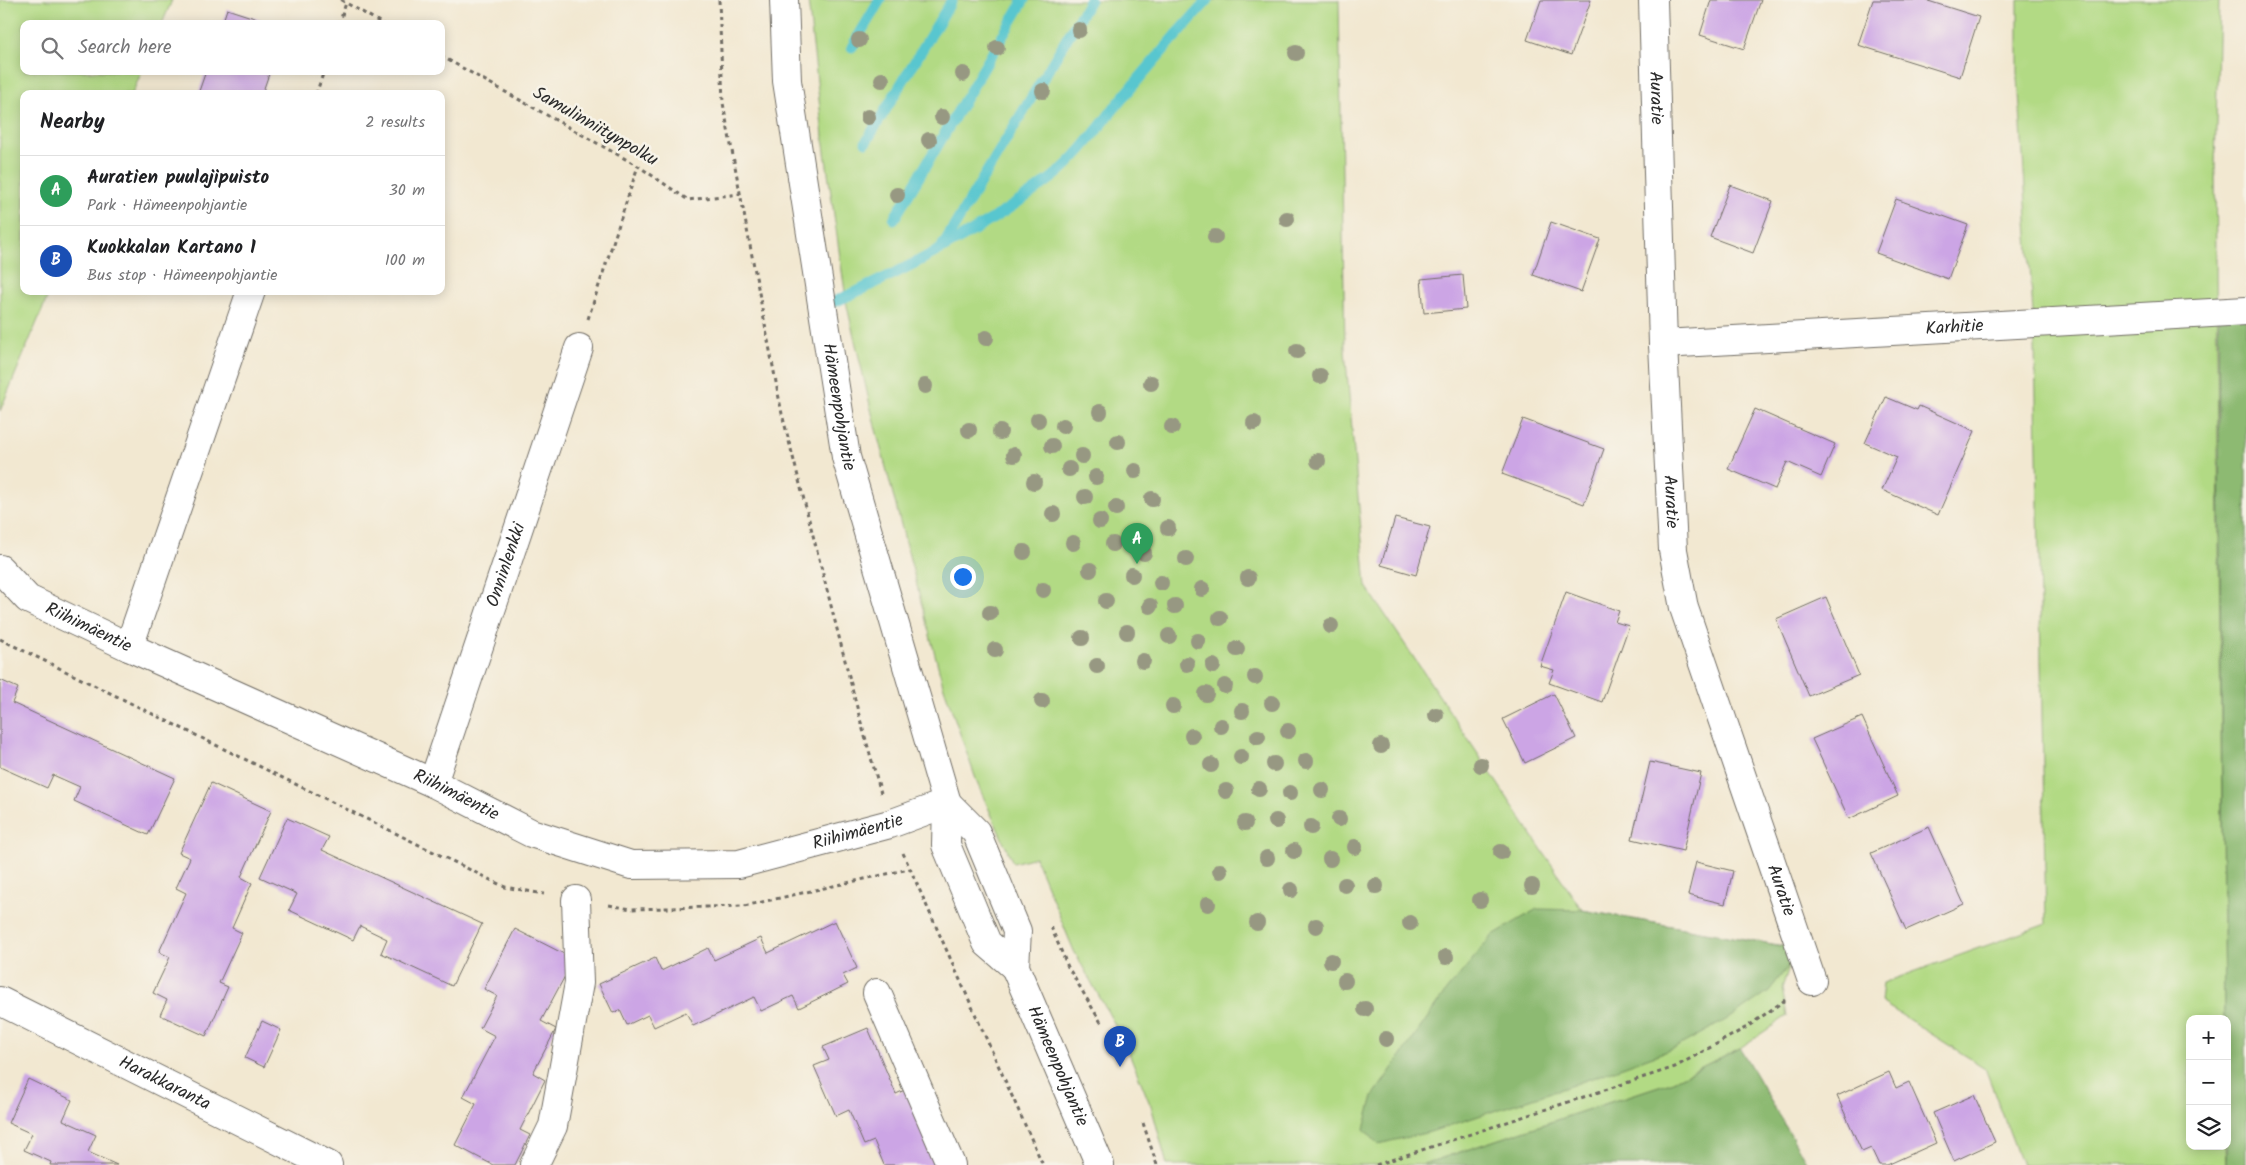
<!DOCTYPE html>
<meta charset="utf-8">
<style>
:root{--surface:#fff;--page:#f6f6f6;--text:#202124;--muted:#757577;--line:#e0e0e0;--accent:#b5179e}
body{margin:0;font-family:Kalam,sans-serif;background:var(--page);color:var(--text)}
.controls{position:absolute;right:15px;bottom:15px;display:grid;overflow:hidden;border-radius:10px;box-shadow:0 2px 12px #0003}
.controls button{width:45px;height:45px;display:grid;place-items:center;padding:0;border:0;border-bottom:1px solid var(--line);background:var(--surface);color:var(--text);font:25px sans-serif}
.you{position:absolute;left:962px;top:576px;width:18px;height:18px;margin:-12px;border:4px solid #fff;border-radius:50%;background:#1a73e8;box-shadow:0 0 0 8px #1a73e833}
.badge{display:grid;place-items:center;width:32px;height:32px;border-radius:50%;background:var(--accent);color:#fff;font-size:16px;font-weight:700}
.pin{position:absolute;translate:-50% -41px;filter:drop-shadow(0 1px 2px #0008)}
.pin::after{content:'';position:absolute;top:26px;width:18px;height:15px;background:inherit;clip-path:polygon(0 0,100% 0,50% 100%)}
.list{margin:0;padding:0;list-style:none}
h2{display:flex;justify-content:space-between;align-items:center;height:65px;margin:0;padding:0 20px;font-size:21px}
h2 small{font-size:16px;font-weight:400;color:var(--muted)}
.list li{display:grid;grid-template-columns:32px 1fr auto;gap:15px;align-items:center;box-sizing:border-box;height:70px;padding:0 20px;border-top:1px solid var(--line)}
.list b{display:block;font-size:19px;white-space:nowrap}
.list p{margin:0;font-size:16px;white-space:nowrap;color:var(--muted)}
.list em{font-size:16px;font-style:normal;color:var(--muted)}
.icon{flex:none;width:28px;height:28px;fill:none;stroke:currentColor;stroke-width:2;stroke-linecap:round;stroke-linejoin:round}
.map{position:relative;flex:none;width:2246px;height:1165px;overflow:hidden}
.search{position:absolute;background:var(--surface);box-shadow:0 2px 12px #0003;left:20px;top:20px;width:425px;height:55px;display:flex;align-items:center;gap:12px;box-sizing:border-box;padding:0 18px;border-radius:10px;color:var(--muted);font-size:19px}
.panel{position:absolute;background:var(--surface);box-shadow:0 2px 12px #0003;left:20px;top:90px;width:425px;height:205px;border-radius:10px}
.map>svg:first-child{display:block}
</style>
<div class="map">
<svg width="2246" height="1165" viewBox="0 0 2246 1165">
<rect width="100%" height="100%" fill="#f7f3e8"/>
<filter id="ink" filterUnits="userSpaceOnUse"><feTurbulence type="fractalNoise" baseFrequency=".02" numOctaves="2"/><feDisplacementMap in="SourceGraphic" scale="10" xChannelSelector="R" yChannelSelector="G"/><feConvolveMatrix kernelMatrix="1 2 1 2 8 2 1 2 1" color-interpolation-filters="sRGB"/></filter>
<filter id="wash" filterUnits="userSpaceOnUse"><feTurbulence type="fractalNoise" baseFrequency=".0096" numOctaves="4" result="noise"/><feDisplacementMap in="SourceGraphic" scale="20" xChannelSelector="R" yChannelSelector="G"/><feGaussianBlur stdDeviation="1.12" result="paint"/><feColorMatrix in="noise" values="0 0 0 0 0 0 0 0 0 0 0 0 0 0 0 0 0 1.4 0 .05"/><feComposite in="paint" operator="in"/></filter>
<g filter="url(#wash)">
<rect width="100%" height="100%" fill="#f2e8d1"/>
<g fill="#b2da84" stroke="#6e8258">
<polygon points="0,0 172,0 162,24 24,24 24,71 142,71 132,94 24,94 24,291 50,291 0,411"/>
<polygon points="808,0 1339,0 1345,350 1366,586 1582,910 1783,946 1790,964 1782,988 1787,1016 1740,1048 1671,1082 1421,1165 1167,1165 1152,1109 1125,1043 1074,951 1035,857 1013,863 978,785 943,685 874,422 847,306 824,145"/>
<polygon points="2018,0 2219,0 2215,167 2224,1019 2190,1019 2190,1146 2225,1146 2226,1165 2022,1165 1985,1068 1881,1002 1883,983 2046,924 2035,346 2018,77"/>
</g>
<g fill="#8dba72" stroke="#5c724e">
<polygon points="2246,311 2246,1165 2226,1165 2227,1019 2224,1019 2218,312"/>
<polygon points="1537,909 1582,910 1783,946 1790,964 1769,991 1733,1016 1675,1048 1570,1086 1430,1132 1378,1144 1364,1129 1373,1096 1446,991 1493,935"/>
<polygon points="1740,1048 1808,1165 1421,1165 1671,1082"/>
</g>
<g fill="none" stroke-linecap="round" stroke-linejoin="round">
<g stroke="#59c6cf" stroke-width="11">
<polyline points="852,47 880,0"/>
<polyline points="866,142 952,0"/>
<polyline points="894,219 1024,0"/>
<polyline points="943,245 1090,0"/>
<path d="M823,307c79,-35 161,-77 230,-130 24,-19 44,-47 63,-71 30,-36 60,-71 92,-106"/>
</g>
</g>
<g id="blocks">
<g fill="#cca5e5">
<polygon points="1541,0 1591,0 1571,55 1527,40"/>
<polygon points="1711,0 1761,0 1744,49 1700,35"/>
<polygon points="1873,0 1925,0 1979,17 1960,77 1858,45"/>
<polygon points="227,9 270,23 270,24 222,24"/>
<polygon points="206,71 270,71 262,94 198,94"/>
<polygon points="1730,185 1773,201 1753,253 1710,237"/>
<polygon points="1896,199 1968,225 1948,279 1876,253"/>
<polygon points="1551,222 1600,239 1581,292 1533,275"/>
<polygon points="1463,275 1466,309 1424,313 1421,279"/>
<polygon points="1886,397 1917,410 1919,406 1975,431 1938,515 1882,490 1897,457 1865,443"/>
<polygon points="1755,409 1835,444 1821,477 1787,462 1775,489 1728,469"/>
<polygon points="1523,419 1604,449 1584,504 1502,474"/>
<polygon points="1395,518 1430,527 1416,575 1381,565"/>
<polygon points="1566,592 1619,611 1615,622 1629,626 1602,702 1549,683 1554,670 1540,666"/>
<polygon points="1826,597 1859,675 1809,696 1776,619"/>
<polygon points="0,680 18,688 12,703 175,778 148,835 74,801 80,787 53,775 47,788 0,767"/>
<polygon points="1554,694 1576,738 1525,763 1503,719"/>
<polygon points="1862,717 1898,796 1849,819 1812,739"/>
<polygon points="1650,762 1701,773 1683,851 1632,839"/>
<polygon points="211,783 271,811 241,877 252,883 232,928 242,933 219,983 228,987 206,1036 160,1015 167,1000 153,993 170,957 159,952 186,893 176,888 190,858 179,853"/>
<polygon points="287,818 329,837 322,850 482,924 452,986 381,953 387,939 360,926 353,940 289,910 297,894 260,877"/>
<polygon points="1929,827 1964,904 1906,930 1871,853"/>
<polygon points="1696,862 1733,871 1725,904 1688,895"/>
<polygon points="835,921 857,968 843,975 848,984 799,1008 793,996 761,1011 754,997 693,1026 686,1012 654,1027 648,1015 627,1025 620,1010 613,1013 599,984 655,958 661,971 708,948 714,960 761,938 768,953"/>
<polygon points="515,929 574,959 541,1021 556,1029 533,1073 545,1080 520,1130 530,1135 515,1165 493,1165 455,1145 476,1104 463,1097 495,1036 480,1028 497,996 484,989"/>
<polygon points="262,1021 281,1030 264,1067 245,1058"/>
<polygon points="868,1028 896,1094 909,1088 942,1165 884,1165 874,1141 864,1145 849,1110 836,1116 814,1066 829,1060 823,1047"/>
<polygon points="1889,1072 1896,1088 1909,1082 1936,1143 1887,1165 1879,1165 1871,1148 1862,1152 1837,1096"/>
<polygon points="28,1079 72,1100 63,1120 96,1135 88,1152 117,1165 50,1165 51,1162 24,1150 32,1134 8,1123"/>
<polygon points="1974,1095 1995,1142 1954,1161 1933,1113"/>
</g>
</g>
</g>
<g filter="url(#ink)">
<use href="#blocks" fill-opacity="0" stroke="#716d65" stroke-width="1"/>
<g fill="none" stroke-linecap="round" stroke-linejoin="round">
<g stroke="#716d65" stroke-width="30">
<g id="minor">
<path id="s1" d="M1653,0l10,344 10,206 11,58 128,373"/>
<path id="s2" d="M1663,344l583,-33"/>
<path id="s3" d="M0,569l28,30 101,48 304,136 98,50 100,32 108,-1 151,-40 57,-21"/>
<polyline points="129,647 251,291"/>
<path id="s4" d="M433,783l146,-435"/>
<polyline points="877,993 951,1165"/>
<path id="s5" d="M0,1001l328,164"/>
<polyline points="534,1165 553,1126 579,983 576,900"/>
</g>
</g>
<g stroke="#716d65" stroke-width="30">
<g id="major">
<path id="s6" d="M784,0l3,81 59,376 101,346 -1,42 21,50 20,48 28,24"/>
<path id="s7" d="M947,803l29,29 41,99 -2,36 85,198"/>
</g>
</g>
<g stroke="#716d65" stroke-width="3" stroke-dasharray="4 4" stroke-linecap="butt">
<polyline points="341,0 383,24"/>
<polyline points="719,0 723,103 782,414 860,719 881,793"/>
<polyline points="339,24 346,3"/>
<polyline points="441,56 638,166 688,200 740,194"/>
<polyline points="316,94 324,71"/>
<polyline points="588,319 638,166"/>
<polyline points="0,639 505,887 544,894"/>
<polyline points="903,853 1043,1165"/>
<polyline points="609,905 631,909 744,906 909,869"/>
<polyline points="1051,927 1068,967 1103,1026"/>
<polyline points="1143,1123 1157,1165"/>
<polyline points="1376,1165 1675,1067 1747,1027 1785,1000"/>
</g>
<use href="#minor" stroke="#fff" stroke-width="28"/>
<use href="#major" stroke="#fff" stroke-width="28"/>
</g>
<g fill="#979882">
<circle cx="1079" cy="30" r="8"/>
<circle cx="859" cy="40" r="8"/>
<circle cx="997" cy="48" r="8"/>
<circle cx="1296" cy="53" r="8"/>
<circle cx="963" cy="74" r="8"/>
<circle cx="882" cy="80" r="8"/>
<circle cx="1043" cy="91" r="8"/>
<circle cx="868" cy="117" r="8"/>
<circle cx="942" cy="117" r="8"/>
<circle cx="929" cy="140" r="8"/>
<circle cx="897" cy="195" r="8"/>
<circle cx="1287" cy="219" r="8"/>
<circle cx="1215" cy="237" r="8"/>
<circle cx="986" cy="338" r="8"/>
<circle cx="1297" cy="351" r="8"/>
<circle cx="1320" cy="376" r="8"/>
<circle cx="1151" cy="383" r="8"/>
<circle cx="925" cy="386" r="8"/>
<circle cx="1100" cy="412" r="8"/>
<circle cx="1038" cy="420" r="8"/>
<circle cx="1254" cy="423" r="8"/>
<circle cx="1063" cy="426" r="8"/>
<circle cx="1172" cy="427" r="8"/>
<circle cx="969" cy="430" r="8"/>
<circle cx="1000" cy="432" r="8"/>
<circle cx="1118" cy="442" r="8"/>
<circle cx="1052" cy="446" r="8"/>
<circle cx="1014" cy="455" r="8"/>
<circle cx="1082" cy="456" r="8"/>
<circle cx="1318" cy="461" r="8"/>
<circle cx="1069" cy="469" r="8"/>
<circle cx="1135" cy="471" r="8"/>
<circle cx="1096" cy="477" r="8"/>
<circle cx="1034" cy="482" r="8"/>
<circle cx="1085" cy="497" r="8"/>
<circle cx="1152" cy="499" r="8"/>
<circle cx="1116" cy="508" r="8"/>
<circle cx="1053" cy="514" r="8"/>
<circle cx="1100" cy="521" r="8"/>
<circle cx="1168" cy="528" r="8"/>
<circle cx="1073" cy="543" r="8"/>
<circle cx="1113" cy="544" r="8"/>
<circle cx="1024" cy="552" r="8"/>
<circle cx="1144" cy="553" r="8"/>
<circle cx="1186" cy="559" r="8"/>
<circle cx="1090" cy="570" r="8"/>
<circle cx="1132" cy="575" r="8"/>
<circle cx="1248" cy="578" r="8"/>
<circle cx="1161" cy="583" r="8"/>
<circle cx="1202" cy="589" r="8"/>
<circle cx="1043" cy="590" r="8"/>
<circle cx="1106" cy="601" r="8"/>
<circle cx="1150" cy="606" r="8"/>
<circle cx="1175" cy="606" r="8"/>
<circle cx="990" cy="613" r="8"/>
<circle cx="1220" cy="618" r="8"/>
<circle cx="1331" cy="626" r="8"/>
<circle cx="1127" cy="632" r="8"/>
<circle cx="1169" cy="636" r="8"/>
<circle cx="1082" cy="638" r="8"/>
<circle cx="1198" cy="641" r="8"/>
<circle cx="1237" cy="649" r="8"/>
<circle cx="995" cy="650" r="8"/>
<circle cx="1143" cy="661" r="8"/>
<circle cx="1187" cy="664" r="8"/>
<circle cx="1097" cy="666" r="8"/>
<circle cx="1213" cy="666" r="8"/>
<circle cx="1255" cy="677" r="8"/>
<circle cx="1225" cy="686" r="8"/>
<circle cx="1206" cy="694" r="8"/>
<circle cx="1042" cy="701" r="8"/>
<circle cx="1272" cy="703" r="8"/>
<circle cx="1173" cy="706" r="8"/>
<circle cx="1242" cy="711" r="8"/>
<circle cx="1436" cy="715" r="8"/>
<circle cx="1221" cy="726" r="8"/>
<circle cx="1288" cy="731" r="8"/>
<circle cx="1192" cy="736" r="8"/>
<circle cx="1258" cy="737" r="8"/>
<circle cx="1381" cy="746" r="8"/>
<circle cx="1241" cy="757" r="8"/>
<circle cx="1306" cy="761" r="8"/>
<circle cx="1274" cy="764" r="8"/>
<circle cx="1211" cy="765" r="8"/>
<circle cx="1481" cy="765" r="8"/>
<circle cx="1259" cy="789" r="8"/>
<circle cx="1322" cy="790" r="8"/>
<circle cx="1226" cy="791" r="8"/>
<circle cx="1290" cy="793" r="8"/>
<circle cx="1339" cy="819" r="8"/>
<circle cx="1276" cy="821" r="8"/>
<circle cx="1245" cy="823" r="8"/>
<circle cx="1311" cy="827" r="8"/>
<circle cx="1355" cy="847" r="8"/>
<circle cx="1294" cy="851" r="8"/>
<circle cx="1501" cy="852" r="8"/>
<circle cx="1267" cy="858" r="8"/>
<circle cx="1330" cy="859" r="8"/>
<circle cx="1220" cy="871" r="8"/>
<circle cx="1345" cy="885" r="8"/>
<circle cx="1376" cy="886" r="8"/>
<circle cx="1532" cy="886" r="8"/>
<circle cx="1291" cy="890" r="8"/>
<circle cx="1480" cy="900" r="8"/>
<circle cx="1208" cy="904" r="8"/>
<circle cx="1257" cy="923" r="8"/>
<circle cx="1410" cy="923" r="8"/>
<circle cx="1316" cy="926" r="8"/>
<circle cx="1446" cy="957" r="8"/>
<circle cx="1331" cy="961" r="8"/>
<circle cx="1345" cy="981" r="8"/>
<circle cx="1365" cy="1009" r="8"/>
<circle cx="1386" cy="1039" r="8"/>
</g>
</g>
<g text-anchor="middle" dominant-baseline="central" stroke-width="5" stroke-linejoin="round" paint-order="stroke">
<g font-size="18" fill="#2b2b2b" stroke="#f7f3e8">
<text stroke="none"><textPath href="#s1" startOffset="98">Auratie</textPath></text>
<text transform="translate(595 127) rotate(30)">Samulinniitynpolku</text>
<text stroke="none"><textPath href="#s2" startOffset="292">Karhitie</textPath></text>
<text stroke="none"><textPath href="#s6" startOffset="411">Hämeenpohjantie</textPath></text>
<text stroke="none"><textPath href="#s1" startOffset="502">Auratie</textPath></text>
<text stroke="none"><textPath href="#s4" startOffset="230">Onninlenkki</textPath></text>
<text stroke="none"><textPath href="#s3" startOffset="108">Riihimäentie</textPath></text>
<text stroke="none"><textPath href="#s3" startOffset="512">Riihimäentie</textPath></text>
<text stroke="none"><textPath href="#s3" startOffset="932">Riihimäentie</textPath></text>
<text stroke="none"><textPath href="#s1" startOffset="908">Auratie</textPath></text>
<text stroke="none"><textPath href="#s7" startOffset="292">Hämeenpohjantie</textPath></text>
<text stroke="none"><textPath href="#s5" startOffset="184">Harakkaranta</textPath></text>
</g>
</g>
</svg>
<div class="controls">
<button>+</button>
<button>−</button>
<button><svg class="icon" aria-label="layers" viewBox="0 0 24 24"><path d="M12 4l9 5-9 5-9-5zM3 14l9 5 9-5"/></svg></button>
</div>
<div class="you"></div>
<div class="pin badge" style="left:1137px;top:564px;background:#2e9e5b">A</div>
<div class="pin badge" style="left:1120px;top:1067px;background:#1a4fb4">B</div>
<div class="search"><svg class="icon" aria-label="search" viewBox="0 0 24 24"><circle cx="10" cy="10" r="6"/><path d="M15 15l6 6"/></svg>Search here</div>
<section class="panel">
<h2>Nearby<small>2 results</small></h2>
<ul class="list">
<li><span class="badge" style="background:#2e9e5b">A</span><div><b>Auratien puulajipuisto</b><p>Park · Hämeenpohjantie</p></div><em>30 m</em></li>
<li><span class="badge" style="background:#1a4fb4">B</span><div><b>Kuokkalan Kartano 1</b><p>Bus stop · Hämeenpohjantie</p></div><em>100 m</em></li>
</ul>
</section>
</div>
